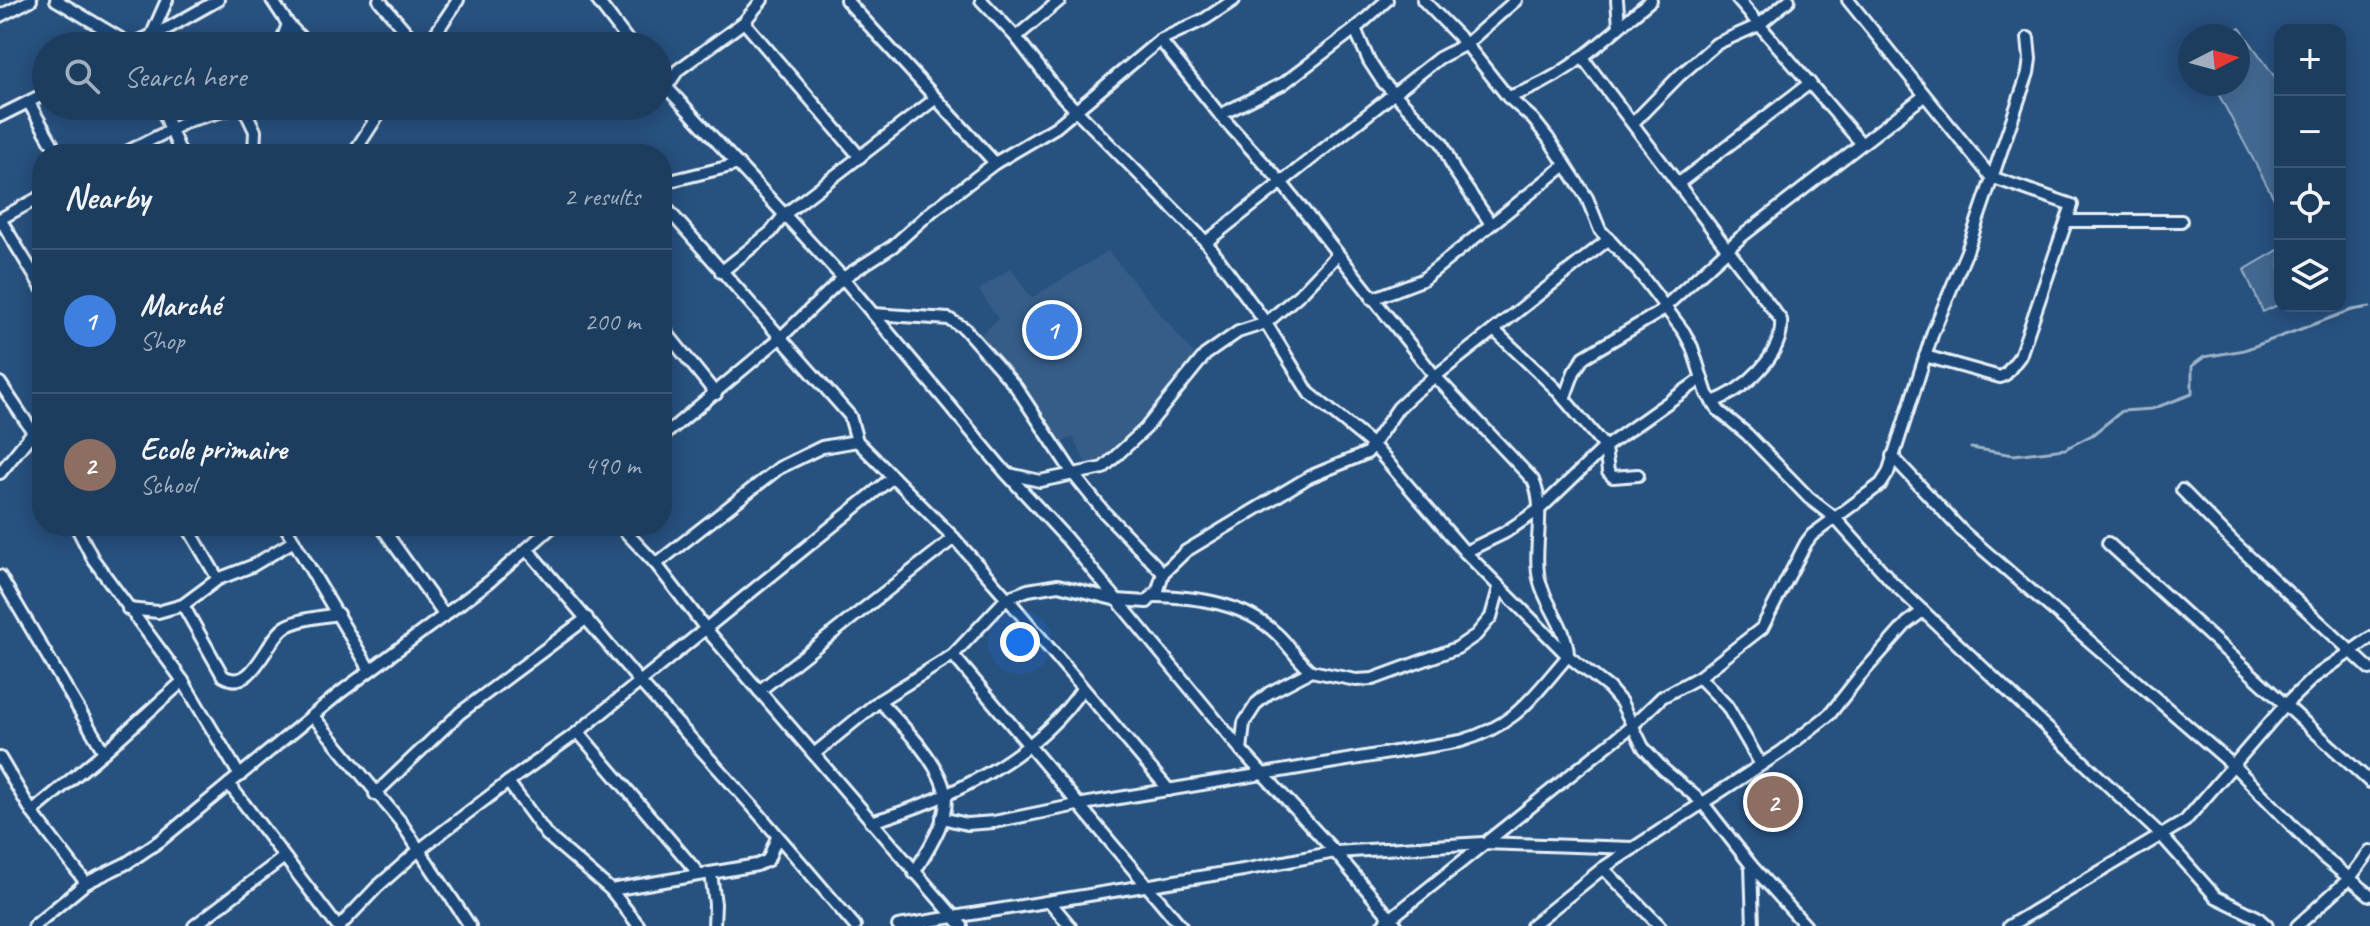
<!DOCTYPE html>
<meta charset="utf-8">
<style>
:root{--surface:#1d3d5f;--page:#2a4868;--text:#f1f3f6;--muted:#a0aebd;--line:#3b5674;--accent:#ff9aa2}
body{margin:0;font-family:Caveat,sans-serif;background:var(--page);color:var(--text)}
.controls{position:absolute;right:24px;top:24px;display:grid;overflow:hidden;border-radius:16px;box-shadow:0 4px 20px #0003}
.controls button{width:72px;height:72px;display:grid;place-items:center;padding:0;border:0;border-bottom:2px solid var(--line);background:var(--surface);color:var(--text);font:40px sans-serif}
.compass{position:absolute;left:2178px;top:24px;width:72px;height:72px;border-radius:50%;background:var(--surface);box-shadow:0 4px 20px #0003;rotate:84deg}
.you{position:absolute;left:1020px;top:642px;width:28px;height:28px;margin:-20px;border:6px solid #fff;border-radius:50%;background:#1a73e8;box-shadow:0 0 0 12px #1a73e833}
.badge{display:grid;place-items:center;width:52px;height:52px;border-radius:50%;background:var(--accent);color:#fff;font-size:26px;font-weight:700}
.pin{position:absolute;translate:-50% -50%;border:4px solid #fff;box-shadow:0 2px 8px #0006}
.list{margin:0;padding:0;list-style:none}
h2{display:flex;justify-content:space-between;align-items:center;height:104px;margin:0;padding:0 32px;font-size:34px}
h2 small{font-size:26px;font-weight:400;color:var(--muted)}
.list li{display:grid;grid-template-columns:52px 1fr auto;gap:24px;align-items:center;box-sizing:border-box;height:144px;padding:0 32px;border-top:2px solid var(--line)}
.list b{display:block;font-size:30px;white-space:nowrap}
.list p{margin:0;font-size:26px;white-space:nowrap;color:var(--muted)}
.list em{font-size:26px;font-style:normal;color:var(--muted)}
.icon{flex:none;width:44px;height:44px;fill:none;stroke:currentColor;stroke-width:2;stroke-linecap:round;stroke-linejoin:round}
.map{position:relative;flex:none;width:2370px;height:926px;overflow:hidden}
.search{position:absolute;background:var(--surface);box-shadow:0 4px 20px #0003;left:32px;top:32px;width:640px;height:88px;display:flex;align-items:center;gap:20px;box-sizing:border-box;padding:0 28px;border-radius:44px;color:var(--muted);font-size:30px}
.panel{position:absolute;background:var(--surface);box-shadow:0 4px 20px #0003;left:32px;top:144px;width:640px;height:392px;border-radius:32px}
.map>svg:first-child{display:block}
</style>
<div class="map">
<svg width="2370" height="926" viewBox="0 0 2370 926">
<rect width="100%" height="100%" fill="#27517f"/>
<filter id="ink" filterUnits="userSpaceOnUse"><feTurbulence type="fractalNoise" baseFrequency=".0125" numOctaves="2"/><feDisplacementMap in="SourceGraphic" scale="16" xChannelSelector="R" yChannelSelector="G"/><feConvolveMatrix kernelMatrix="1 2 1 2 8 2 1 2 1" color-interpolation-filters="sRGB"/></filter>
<g filter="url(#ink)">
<polygon fill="#355d88" points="1108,251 1199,360 1175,380 1146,419 1116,450 1087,466 1073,437 1061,443 1033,402 980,336 998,319 979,290 1011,268 1031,298"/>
<g fill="#436891" stroke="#96acc4" stroke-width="2">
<polygon points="2240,28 2280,84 2280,220 2278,206 2213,84 2238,84 2238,36 2224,36"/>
<polygon points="2280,249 2280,304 2263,312 2244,270"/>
</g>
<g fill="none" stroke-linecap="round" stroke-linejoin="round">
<polyline stroke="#9db3c9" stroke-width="3" points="1971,448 2014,455 2065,449 2092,435 2122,411 2152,409 2192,394 2192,366 2204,357 2244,350 2352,310 2370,307"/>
<g stroke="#e8f1f8" stroke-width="16">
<g id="minor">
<polyline points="56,0 133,46"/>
<polyline points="272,0 288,24 309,46"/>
<polyline points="379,0 418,46"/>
<polyline points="597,0 632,46"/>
<polyline points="846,0 995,163"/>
<polyline points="981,0 1016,37 1060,94 1206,242 1266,323 1309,393 1373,445 1465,552 1568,656 1609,688 1621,702 1643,747 1663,769 1702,802 1751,865 1806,926"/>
<polyline points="1423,0 1466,44 1508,97 1533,119 1548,138 1587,198 1600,230 1638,271 1684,332 1692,347 1707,394 1719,411 1747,434 1809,498 1835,518 1893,583 2161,835 2216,897 2257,917 2267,926"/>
<polyline points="1617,0 1619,26"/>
<polyline points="1738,0 1861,143"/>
<polyline points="1848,0 1991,177 2072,205 2020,356 2006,374 2000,377 1925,356"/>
<polyline points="0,16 31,0"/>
<polyline points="744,22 860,157"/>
<polyline points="1355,29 1369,61 1382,81 1442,143 1454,170 1491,224"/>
<polyline points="152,34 167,0"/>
<polyline points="1016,37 1060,0"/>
<polyline points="128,46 170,27 218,0"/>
<polyline points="280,46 288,24"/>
<polyline points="427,46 458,0"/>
<path d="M1582,57l199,263c3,35 -38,72 -69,82"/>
<polyline points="658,78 843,278 1006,473 1066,538 1241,750 1335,852 1397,926"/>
<polyline points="666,88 678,70 744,22 762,0"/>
<path d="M1508,97c57,-17 98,-60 143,-97"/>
<polyline points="29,103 58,154"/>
<polyline points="161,106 181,154"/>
<polyline points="243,106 255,131 254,154"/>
<polyline points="362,106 375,120"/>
<polyline points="1220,115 1284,83 1355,29 1387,0"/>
<polyline points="0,116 46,93"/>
<polyline points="1634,122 1679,76 1716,44 1759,25 1789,0"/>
<polyline points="123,154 188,121 240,106"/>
<polyline points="353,154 384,106"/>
<polyline points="662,183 739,164"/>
<polyline points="1679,183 1810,83"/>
<polyline points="662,203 850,416 857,441 954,538 1007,598 1169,790"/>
<polyline points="0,219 42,288"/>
<polyline points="0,219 42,196"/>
<polyline points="2067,221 2181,221"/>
<polyline points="1206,242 1439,58 1466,44 1516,0"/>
<polyline points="721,272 771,232 785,214 935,99"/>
<polyline points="1372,299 1422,280 1564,166"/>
<polyline points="873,314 949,319 964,328 1016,387 1074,475 1104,512 1163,573"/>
<polyline points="662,327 716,394"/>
<polyline points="1494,330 1554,387 1605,447 1608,472 1613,477 1638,475"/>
<polyline points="0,383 33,432 42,449"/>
<polyline points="1564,399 1574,372 1584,357 1658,313 1741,237 1924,96"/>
<polyline points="662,437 780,338 843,278 893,246 932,211 995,163 1056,127 1160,40 1205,19 1234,0"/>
<polyline points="1892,456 1962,531 2234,766 2322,856 2370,895"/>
<polyline points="0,473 33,432"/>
<polyline points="1009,474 1040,481 1103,468 1145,429 1205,355 1238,332 1266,323 1301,293 1337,255"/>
<polyline points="2182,490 2232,541 2370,669"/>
<polyline points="76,526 93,559 183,681 240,776"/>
<polyline points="187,526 218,579"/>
<polyline points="285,526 370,670"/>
<polyline points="381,526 445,616"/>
<polyline points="620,526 656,564 706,629 962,926"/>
<polyline points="2108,543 2370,782"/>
<polyline points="527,549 639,681 753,807 855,926"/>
<polyline points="1465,552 1504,533 1540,509 1605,447 1701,379"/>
<polyline points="656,564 779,468 822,447 857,441"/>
<polyline points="0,576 104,752"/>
<path d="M1154,596c44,1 90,7 123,38 13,12 21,27 34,37"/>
<path d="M183,605l40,71c31,18 42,-37 64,-50 15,-8 34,-9 51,-12"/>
<polyline points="128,609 158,612 183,605 218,579 252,566 294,541"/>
<polyline points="953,655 1181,926"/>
<polyline points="1699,677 1727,706 1760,763"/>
<polyline points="759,691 954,538"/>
<path d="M879,701c22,23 59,59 66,91 6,25 -19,61 -31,81"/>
<polyline points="313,716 400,821 470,926"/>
<polyline points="578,732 699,874"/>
<polyline points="1241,750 1244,723 1257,703 1269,693 1311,671 1356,680 1373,679 1457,648 1476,635 1491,617 1499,588"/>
<polyline points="814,754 879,701 953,655 1007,598 1028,590 1058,585 1117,600 1147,602 1158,590 1163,573 1186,551 1309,477 1367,453 1398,408 1414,393 1609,239"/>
<polyline points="0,758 32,812 86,883"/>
<polyline points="508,782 547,835 611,890 639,926"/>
<polyline points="229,784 337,926"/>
<polyline points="375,794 460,713 587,618"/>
<polyline points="32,812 104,752 183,681"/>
<path d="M942,818l25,6 27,-2 83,-17 384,-64c56,-16 71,-44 107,-85 0,-29 -26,-54 -30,-83 -4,-30 8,-65 -5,-93l-99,-105 -153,-193 -61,-67 -60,-75"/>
<path d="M871,822c79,-23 164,-64 211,-133"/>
<polyline points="1751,865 1753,926"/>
<polyline points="1603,868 1660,926"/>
<polyline points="711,873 715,904 714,926"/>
<polyline points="611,890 757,865 768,860 777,837"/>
<polyline points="1050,902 1070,926"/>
<polyline points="34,926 86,883 127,863 161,840 341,692 489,582 553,526"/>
<polyline points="194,926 283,858"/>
<polyline points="340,926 377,887 419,850 508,782 578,732 893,477"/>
<polyline points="898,926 1243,870 1335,852 1483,843 1634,848"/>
<polyline points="1381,926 1632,726 1662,697 1699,677 1762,628 1806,543 1812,535 1881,484 1888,473 1933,332 1967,251 2028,73 2030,59 2028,38"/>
<polyline points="1531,926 1603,868 1781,752 1830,714 1859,677 1907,623 1923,611"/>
<polyline points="2009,926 2185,821 2285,705 2313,678 2370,638"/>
<polyline points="2297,926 2350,878 2370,851"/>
</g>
</g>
<use href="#minor" stroke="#1f4a7a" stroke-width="10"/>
</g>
</g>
</svg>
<div class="controls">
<button>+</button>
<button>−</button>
<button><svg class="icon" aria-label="locate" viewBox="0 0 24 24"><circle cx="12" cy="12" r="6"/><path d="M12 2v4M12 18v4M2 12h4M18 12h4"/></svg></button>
<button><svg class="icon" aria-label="layers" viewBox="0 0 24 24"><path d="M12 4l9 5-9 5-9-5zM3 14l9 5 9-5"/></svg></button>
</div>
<svg class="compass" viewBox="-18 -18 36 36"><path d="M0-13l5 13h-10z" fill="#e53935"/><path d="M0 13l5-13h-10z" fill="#a0aebd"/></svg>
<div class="you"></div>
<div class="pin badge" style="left:1052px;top:330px;background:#3f7fe0">1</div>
<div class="pin badge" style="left:1773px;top:802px;background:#8d6e63">2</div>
<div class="search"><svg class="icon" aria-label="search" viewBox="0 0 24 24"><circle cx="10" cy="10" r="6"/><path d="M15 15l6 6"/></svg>Search here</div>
<section class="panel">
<h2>Nearby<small>2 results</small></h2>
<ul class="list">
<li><span class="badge" style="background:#3f7fe0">1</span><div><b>Marché</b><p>Shop</p></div><em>200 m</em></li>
<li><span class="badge" style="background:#8d6e63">2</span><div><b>Ecole primaire</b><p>School</p></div><em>490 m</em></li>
</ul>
</section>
</div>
